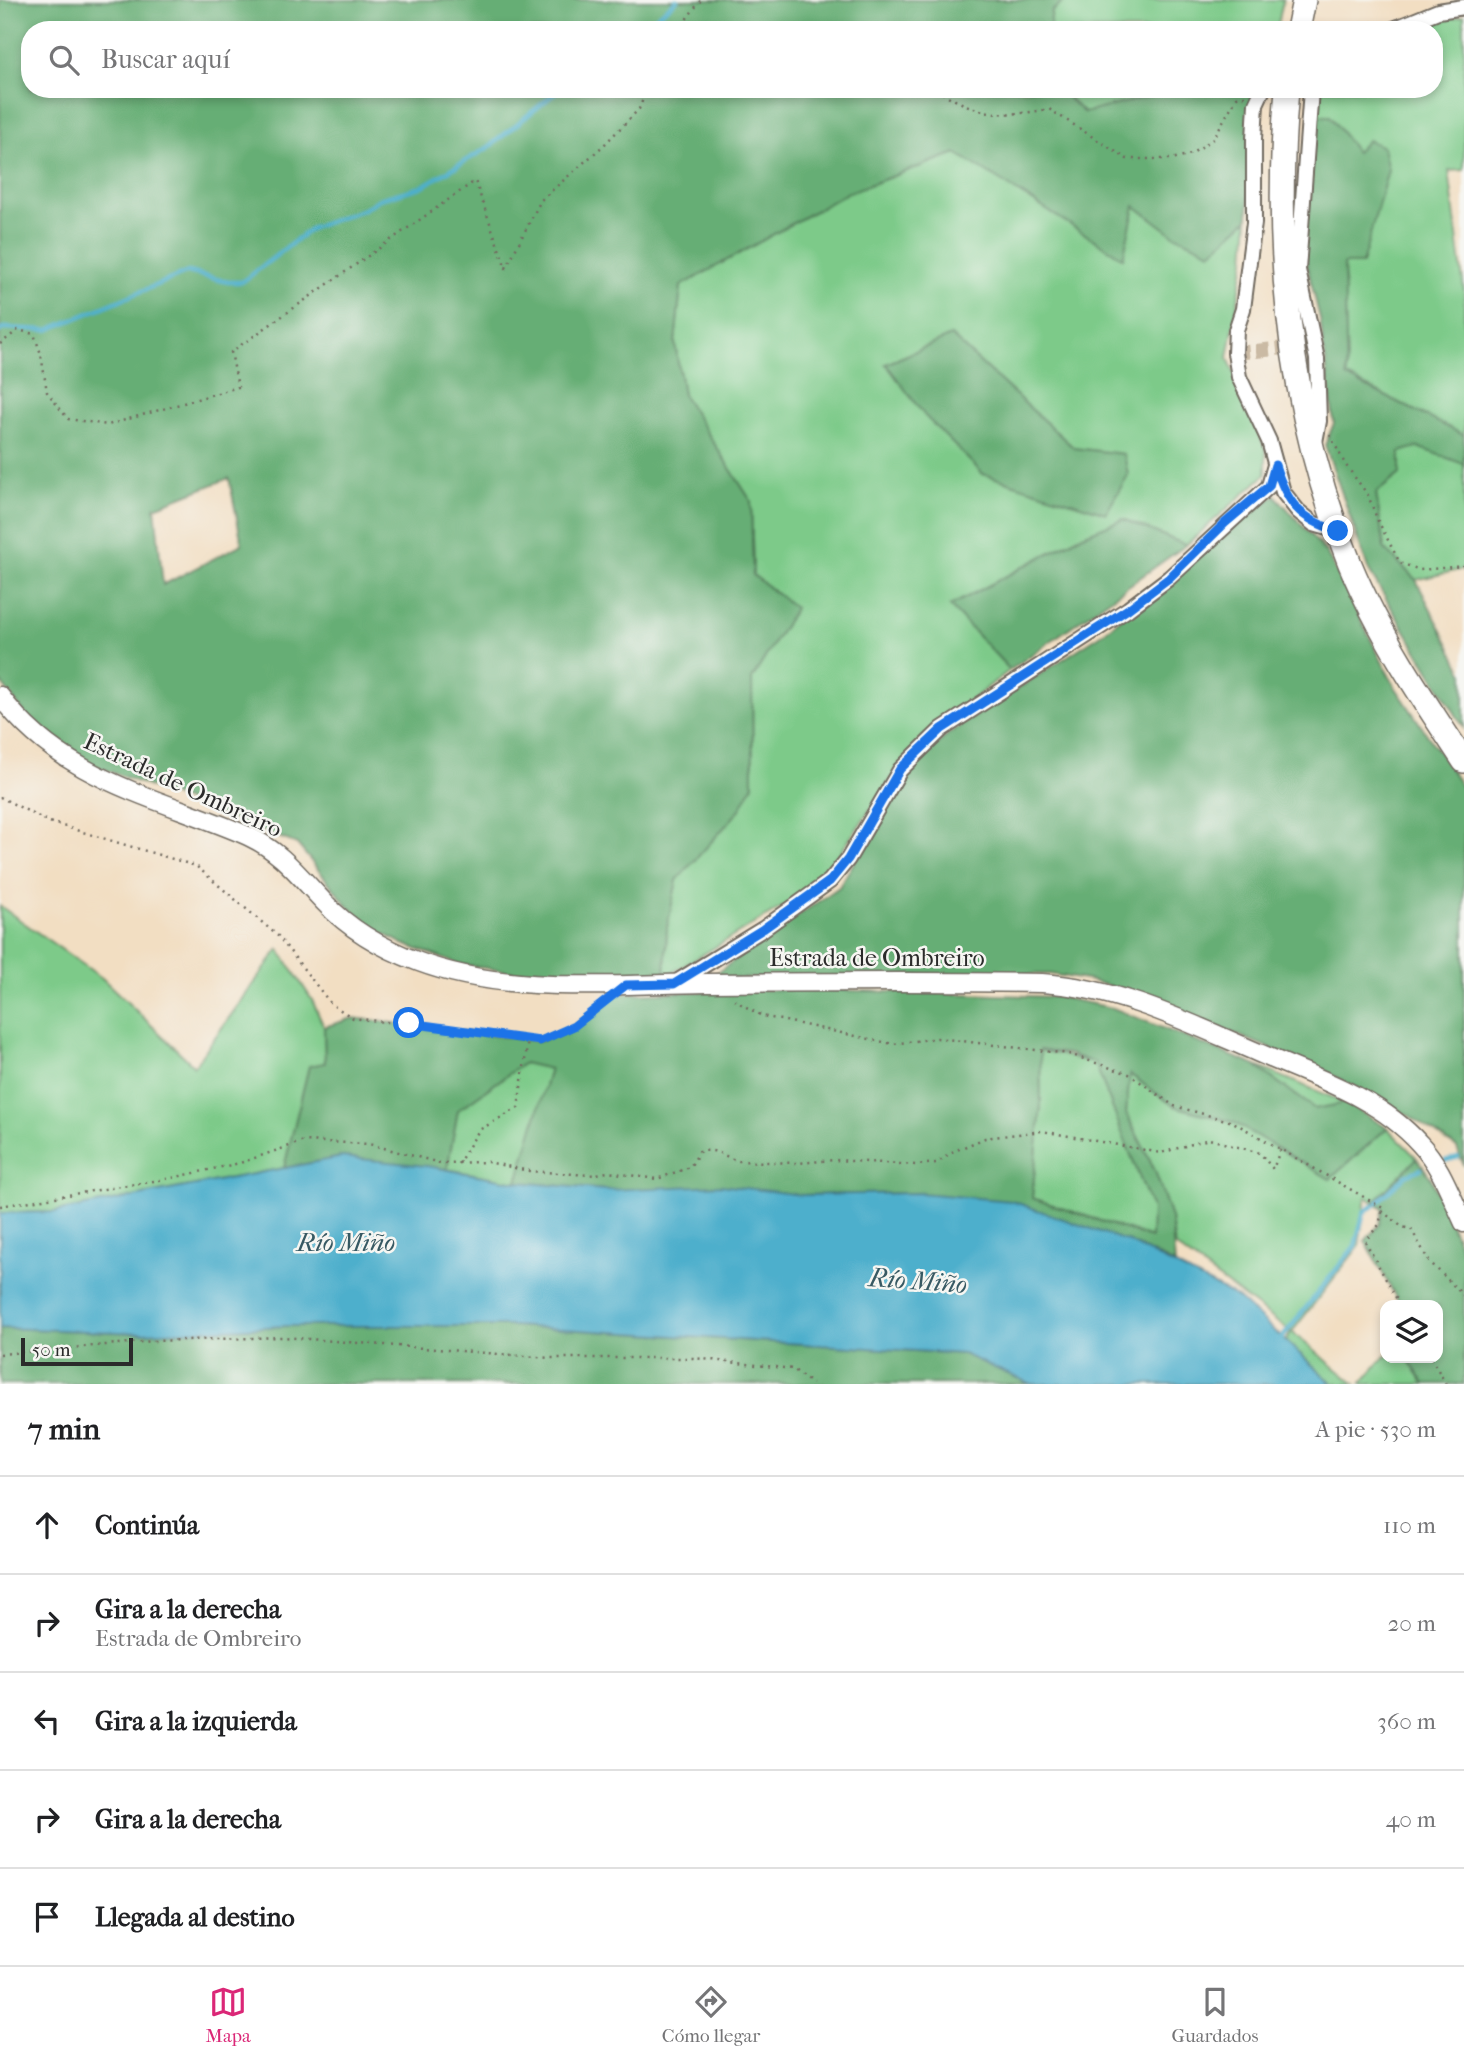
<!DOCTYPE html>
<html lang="es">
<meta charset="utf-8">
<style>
:root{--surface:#fff;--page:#f6f6f6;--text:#202124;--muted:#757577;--line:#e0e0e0;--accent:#db2777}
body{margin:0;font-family:"IM FELL French Canon",serif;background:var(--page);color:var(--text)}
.controls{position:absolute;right:21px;bottom:21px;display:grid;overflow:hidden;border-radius:14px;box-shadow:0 4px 10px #0003}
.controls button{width:63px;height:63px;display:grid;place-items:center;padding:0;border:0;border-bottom:2px solid var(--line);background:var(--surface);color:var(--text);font:35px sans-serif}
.scale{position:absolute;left:21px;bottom:18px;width:112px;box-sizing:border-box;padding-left:7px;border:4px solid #2b2b2b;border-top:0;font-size:19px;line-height:24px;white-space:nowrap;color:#2b2b2b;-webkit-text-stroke:5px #f6f6f2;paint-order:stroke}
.stop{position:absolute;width:21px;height:21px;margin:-16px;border:5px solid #1a73e8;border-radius:50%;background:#fff}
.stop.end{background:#1a73e8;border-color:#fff;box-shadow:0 2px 7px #0008}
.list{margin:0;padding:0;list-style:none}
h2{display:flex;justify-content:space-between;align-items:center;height:91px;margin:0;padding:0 28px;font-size:30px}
h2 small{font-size:23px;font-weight:400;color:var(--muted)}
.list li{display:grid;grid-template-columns:46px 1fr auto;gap:21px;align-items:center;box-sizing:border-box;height:98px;padding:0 28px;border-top:2px solid var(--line)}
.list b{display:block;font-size:26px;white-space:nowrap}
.list p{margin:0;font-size:23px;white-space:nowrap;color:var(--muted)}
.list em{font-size:23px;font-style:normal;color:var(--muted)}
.icon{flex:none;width:38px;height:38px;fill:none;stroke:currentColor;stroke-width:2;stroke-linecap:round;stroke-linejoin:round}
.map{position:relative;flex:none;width:1464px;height:1384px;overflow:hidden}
.search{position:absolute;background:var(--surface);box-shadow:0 4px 10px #0003;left:21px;right:21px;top:21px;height:77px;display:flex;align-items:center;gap:18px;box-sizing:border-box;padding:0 24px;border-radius:28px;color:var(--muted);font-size:26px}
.sheet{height:581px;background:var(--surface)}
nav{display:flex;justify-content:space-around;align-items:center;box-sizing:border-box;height:98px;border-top:2px solid var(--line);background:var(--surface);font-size:19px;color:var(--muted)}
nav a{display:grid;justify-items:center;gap:4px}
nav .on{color:var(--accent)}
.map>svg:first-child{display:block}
</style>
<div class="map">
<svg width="1464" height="1384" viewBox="0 0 1464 1384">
<rect width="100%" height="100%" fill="#f6f6f2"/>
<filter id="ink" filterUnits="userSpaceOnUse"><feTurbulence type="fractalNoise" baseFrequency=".0143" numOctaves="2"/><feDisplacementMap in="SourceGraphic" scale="14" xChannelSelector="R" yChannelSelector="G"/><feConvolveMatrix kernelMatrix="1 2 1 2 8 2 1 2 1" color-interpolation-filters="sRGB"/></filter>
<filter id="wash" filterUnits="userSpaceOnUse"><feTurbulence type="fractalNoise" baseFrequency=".00686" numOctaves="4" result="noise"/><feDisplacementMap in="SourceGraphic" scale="28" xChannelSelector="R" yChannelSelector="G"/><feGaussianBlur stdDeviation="1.57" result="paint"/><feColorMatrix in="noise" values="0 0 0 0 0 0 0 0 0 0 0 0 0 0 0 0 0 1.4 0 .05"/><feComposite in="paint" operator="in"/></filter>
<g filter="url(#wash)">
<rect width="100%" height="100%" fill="#f2dec2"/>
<g fill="#7dca89" stroke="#547a5a" stroke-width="2" fill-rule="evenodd">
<polygon points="1066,0 1283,0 1277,30 1049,30 1052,11"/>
<polygon points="1464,15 1464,170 1449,171 1464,290 1464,435 1347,377 1344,264 1356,153 1330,116 1312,116 1316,89 1434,89 1434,30 1408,30"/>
<polygon points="1059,89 1180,89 1084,113"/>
<path d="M957,153l166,105 12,-53 39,30 74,-16 -3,41 -17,98 38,93v23l-80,71 -63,-26 -40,16 -133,71 60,64 -93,72 -77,111 -36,41 -139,83 2,-50 10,-47 76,-95 -1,-106 43,-71 -42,-33 -2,-74 -68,-106 -8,-52 6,-57 166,-93zM951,336l123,112 -188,-84z"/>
<polygon points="1417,446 1464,464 1464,569 1416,580 1384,548 1376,493 1400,474 1400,452"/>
<polygon points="0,906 102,978 194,1066 279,949 312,1000 324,1027 325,1063 309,1066 284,1168 55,1212 0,1213"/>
<polygon points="1040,1050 1095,1063 1152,1209 1152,1238 1032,1198 1041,1105"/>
<polygon points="524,1063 550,1069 517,1182 447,1169 458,1110"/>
<polygon points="1254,1065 1346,1103 1315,1109"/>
<polygon points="1129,1074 1174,1106 1233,1122 1330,1179 1387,1128 1417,1158 1374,1202 1366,1197 1359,1246 1292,1332 1355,1384 1333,1384 1286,1341 1291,1332 1175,1246 1171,1218 1155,1171 1126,1113"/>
<polygon points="1385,1356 1407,1358 1425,1384 1361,1384"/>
</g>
<g fill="#66ae75" stroke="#486c50" stroke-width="2" fill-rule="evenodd">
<path d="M0,0h1066l-14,11 -3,19h-1019v59h1029l25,24 96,-24h72l-4,130 -37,33 -37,-17 -39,-29 -12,52 -167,-105 -109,40 -166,93 -6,57 8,52 68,106 2,74 42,33 -43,71 1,106 -14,26 -62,69 -10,47 -2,50 -152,-5 -55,-8 -55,-20 -30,-16 -25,-22 -51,-62 -227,-88 -38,-33 -32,-42zM229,478l13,66 -79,41 -8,-78z"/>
<polygon points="1312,116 1330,116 1356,152 1368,140 1383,147 1388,170 1362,264 1344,264 1347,377 1464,435 1464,464 1417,447 1400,452 1400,474 1376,493 1384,548 1416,580 1464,674 1464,728 1369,571 1325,445 1334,423 1320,319 1303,249"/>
<polygon points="951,336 1074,448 1124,454 1128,475 1106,513 983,474 925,416 886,364"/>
<polygon points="1275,495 1326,552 1394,685 1464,790 1464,1166 1457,1148 1408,1115 1323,1070 1145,997 1092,981 1049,974 708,979 839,887 911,769 948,734 1100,635"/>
<polygon points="1123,519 1186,545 1010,670 950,606 1083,535"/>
<path d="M799,989l259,8 55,11 141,57 61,44 31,-6 41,25 -57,51 -97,-57 -59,-16 -44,-32 -4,39 29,58 16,47 4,46 -46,-22 -209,-49 -118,2 -196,-5 -89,-8 33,-113 -26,-6 -66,47 -11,59 -105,-12 -58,11 25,-102 16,-3 -1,-36 29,-9 187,23 34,-15 41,-32zM1040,1050l29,4 26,9 57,146 -1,29 -119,-40 9,-93z"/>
<polygon points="1417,1158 1431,1178 1464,1256 1464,1384 1425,1384 1407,1358 1438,1358 1438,1305 1400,1305 1365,1241 1379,1225 1383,1208 1374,1202"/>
<polygon points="287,1326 514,1326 963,1354 1031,1384 0,1384 0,1328 143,1333"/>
</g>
<polygon fill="#4dafcc" stroke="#3c6d7c" stroke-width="2" points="342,1157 427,1166 517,1182 606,1190 721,1185 802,1195 920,1193 1012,1201 1129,1242 1238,1298 1333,1384 1031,1384 963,1354 514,1326 287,1326 143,1333 0,1328 0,1213 55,1212"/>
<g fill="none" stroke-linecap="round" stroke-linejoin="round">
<g stroke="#4dafcc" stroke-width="4.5">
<polyline points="640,30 677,0"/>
<polyline points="0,331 4,328 48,330 188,272 228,282 242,282 312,228 364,209 379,199 421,187 489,147 560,89"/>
<polyline points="1445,1161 1458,1157"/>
<polyline points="1378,1202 1406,1175 1421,1169"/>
<polyline points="1282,1338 1355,1246 1364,1212 1375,1205"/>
</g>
</g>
</g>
<g filter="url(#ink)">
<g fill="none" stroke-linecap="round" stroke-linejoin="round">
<polyline stroke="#cabaa4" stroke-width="14" stroke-dasharray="14 7" stroke-linecap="butt" points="1235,353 1315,345"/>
<g stroke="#716a60" stroke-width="18">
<g id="minor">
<polyline points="1391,30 1438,11 1464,7"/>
<polyline points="1263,89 1256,104 1254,139 1254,223 1243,309 1236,330 1235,353 1239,377 1269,441 1283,492 1298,511 1314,524 1338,531"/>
<polyline points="1311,89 1298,270 1317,359 1319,421 1315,442"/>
<polyline points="675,983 763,929 830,881 848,859 900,770 942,729 1128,609 1169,578 1269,486 1275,465"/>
</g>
</g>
<g stroke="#716a60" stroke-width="21">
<path id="tertiary" d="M0,696c63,85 156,100 248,140 33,15 52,41 76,66 26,28 60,47 95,60 88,33 196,22 288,21 112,-1 223,-2 335,0 78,5 147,40 217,70 57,25 119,44 161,91 21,22 31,52 44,79"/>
</g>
<g stroke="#716a60" stroke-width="26">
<g id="trunk">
<polyline points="1298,30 1304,0"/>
<path d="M1287,89c-14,161 2,324 63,475 29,70 72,134 114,197"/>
</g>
</g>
<g stroke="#716a60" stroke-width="2.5" stroke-dasharray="2 5" stroke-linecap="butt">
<polyline points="678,30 701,0"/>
<path d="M936,89c41,26 66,29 113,20l78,50h45l19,-5 22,-15 24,-42 8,-1"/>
<polyline points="0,344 18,330 34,334 41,354 47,392 68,419 108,425 238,387 231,352 475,181 506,268 541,200 604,145 639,109 647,89"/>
<polyline points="1330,435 1345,464 1368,495 1377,519 1400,563 1420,570 1464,566"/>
<polyline points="0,797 49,822 196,866 278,936 331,1004 353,1018 540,1041 574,1026 605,1002"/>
<polyline points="734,1000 762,1016 893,1044 937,1038 1069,1054 1129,1074 1174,1106 1233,1122 1383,1208 1379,1225 1365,1241 1400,1305"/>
<polyline points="458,1164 479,1130 518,1108 528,1040"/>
<path d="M0,1206l172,-28 68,-15 64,-22 65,3 71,19 48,-1 41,9 61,4 18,-3 49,7 33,-12 9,-15c18,-5 24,5 40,9l59,2 37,-3 82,5 20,-2 15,-11 33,-14 57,-7 119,22 48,-14 51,14 13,16 8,-21"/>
<polyline points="1382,1211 1402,1227 1411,1229 1429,1261 1464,1296"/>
<polyline points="0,1354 153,1341 283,1337 550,1358 693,1358 793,1369 812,1384"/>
<polyline points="1431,1358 1446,1384"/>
</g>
<use href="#minor" stroke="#fff" stroke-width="14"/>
<use href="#tertiary" stroke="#fff" stroke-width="18"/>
<use href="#trunk" stroke="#fff" stroke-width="23"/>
</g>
</g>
<g fill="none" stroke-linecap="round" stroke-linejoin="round" filter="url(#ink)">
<path stroke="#1a73e8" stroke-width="9" d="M409,1023l131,18 34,-15 52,-41 48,-1 89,-55 67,-48 18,-22 52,-90 42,-40 186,-120 41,-31 56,-55 44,-37 6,-21c12,38 24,54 63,66"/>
</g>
<g text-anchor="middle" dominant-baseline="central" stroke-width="5" stroke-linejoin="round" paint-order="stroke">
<g font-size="24" fill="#2b2b2b" stroke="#f6f6f2">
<text transform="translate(183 785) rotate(25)">Estrada de Ombreiro</text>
<text x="877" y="958">Estrada de Ombreiro</text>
</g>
<g font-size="26" font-style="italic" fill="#375963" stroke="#f6f6f2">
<text x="346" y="1242">Río Miño</text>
<text transform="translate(918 1281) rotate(4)">Río Miño</text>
</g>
</g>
</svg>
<div class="controls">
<button><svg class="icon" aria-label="layers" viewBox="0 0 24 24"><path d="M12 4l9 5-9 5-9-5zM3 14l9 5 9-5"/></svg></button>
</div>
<div class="scale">50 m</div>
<div class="stop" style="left:409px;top:1023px"></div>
<div class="stop end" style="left:1338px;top:531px"></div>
<div class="search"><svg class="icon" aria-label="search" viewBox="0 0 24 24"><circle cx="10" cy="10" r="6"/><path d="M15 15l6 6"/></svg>Buscar aquí</div>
</div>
<section class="sheet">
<h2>7 min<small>A pie · 530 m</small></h2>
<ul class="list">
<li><svg class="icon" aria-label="ahead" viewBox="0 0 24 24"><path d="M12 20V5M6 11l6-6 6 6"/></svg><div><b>Continúa</b></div><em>110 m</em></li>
<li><svg class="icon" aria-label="right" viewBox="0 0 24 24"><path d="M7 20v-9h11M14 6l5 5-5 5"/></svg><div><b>Gira a la derecha</b><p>Estrada de Ombreiro</p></div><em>20 m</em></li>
<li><svg class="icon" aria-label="left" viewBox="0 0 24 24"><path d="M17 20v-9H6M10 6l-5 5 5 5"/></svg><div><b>Gira a la izquierda</b></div><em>360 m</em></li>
<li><svg class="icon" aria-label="right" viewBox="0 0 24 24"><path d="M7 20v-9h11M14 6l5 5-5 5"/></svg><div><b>Gira a la derecha</b></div><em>40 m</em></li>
<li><svg class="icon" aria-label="arrive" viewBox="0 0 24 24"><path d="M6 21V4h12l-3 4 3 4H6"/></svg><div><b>Llegada al destino</b></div></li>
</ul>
</section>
<nav>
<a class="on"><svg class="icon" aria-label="map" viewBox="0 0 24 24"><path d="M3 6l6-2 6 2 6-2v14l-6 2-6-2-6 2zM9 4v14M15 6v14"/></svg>Mapa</a>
<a><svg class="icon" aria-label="directions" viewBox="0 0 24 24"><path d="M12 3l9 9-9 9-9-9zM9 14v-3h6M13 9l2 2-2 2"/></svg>Cómo llegar</a>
<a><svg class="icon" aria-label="saved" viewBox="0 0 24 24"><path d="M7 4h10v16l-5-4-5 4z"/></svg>Guardados</a>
</nav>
